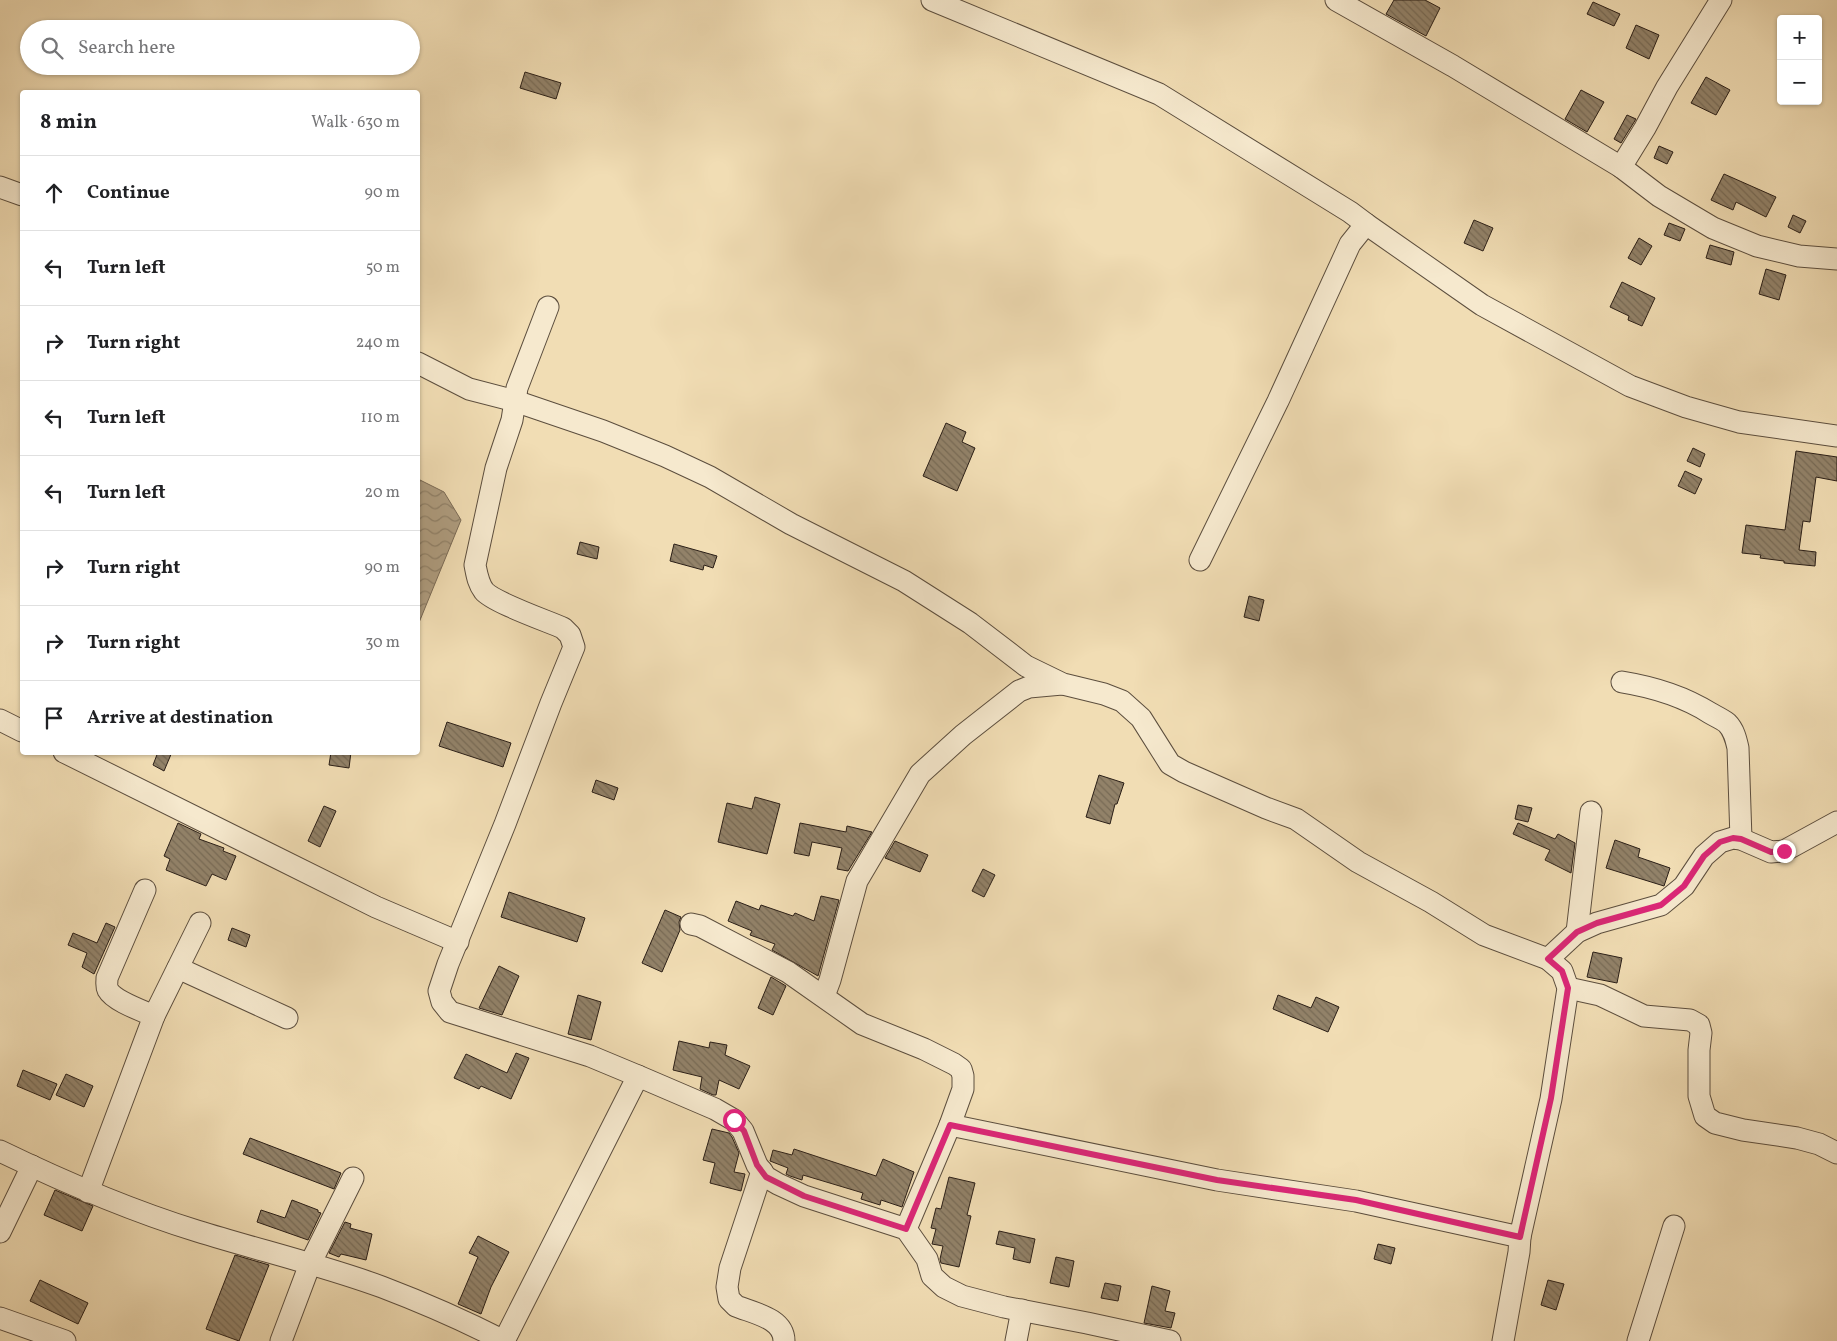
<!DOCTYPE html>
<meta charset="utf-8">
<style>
:root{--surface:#fff;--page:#f6f6f6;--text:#202124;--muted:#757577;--line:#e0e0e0}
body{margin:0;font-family:Vollkorn,serif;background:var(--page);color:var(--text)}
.controls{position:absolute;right:15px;top:15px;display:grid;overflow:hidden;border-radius:5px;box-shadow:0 1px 4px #0004}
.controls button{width:45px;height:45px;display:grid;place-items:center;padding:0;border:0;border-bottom:1px solid var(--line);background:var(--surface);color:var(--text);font:25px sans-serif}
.stop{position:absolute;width:15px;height:15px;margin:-11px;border:4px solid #db2777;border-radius:50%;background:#fff}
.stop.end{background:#db2777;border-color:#fff;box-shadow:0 1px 5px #0008}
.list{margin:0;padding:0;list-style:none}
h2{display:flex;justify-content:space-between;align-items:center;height:65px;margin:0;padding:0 20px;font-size:21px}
h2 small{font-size:16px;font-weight:400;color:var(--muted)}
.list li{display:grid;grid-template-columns:32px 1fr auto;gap:15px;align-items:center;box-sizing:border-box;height:75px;padding:0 20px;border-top:1px solid var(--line)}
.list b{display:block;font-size:19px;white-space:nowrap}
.list em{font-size:16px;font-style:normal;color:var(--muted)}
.icon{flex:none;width:28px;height:28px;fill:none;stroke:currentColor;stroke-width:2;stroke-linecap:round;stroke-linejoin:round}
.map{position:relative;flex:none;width:1837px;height:1341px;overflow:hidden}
.search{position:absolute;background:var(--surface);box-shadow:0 1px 4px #0004;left:20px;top:20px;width:400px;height:55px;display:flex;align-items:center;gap:12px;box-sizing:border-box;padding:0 18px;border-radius:28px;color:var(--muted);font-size:19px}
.panel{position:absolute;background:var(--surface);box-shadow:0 1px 4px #0004;left:20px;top:90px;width:400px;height:665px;border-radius:5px}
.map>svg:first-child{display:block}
</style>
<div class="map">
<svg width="1837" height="1341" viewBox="0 0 1837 1341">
<defs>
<pattern id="water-waves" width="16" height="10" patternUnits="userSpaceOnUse" patternTransform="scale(1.25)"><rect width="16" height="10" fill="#ae9c7f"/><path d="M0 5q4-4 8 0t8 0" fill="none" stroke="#8e7f67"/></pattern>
<pattern id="building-back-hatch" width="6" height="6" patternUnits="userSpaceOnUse" patternTransform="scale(1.25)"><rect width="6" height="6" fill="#928269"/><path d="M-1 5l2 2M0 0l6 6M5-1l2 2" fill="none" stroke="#776a55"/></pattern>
</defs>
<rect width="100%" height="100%" fill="#f1ddb4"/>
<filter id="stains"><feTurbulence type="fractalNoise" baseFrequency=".004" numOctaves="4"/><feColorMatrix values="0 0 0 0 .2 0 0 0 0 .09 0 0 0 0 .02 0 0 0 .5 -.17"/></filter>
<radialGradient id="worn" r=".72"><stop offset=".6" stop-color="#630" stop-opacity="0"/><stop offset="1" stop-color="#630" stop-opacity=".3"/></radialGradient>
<polygon fill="url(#water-waves)" stroke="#7a6a55" points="418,479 444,492 461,520 418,625"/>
<g fill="url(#building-back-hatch)" stroke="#2b1f17">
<polygon points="1394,0 1425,0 1440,8 1426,36 1386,14"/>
<polygon points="1593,2 1620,14 1614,26 1587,14"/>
<polygon points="1636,25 1659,35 1649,59 1626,48"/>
<polygon points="525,72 561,83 556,99 520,88"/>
<polygon points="1706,77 1730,90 1716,115 1691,103"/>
<polygon points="1581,90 1604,102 1587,132 1565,119"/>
<polygon points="1627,115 1636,119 1621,143 1614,139"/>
<polygon points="1659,146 1673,152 1667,164 1654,158"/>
<polygon points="1724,174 1776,197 1766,217 1736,202 1733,210 1711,200"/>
<polygon points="1793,215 1806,221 1800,233 1788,227"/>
<polygon points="1474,220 1493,228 1483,251 1464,243"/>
<polygon points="1669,223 1685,229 1680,241 1664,235"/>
<polygon points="1639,238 1652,246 1641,265 1628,258"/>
<polygon points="1710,245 1734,252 1731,265 1706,258"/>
<polygon points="1766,269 1786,275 1779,300 1759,294"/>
<polygon points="1622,282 1655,298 1642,326 1628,320 1629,316 1610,307"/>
<polygon points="946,423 966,432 962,442 975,448 957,491 923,476"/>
<polygon points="1693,448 1705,454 1700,467 1687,461"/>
<polygon points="1796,451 1837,457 1837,481 1816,477 1810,522 1803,521 1799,550 1816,552 1815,566 1784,563 1784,561 1760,558 1761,555 1742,553 1746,525 1785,530"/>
<polygon points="1685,471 1702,479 1695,494 1678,486"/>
<polygon points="580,542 599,547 597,559 577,554"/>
<polygon points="674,544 717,556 713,568 704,565 703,570 670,561"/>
<polygon points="1249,596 1264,600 1259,621 1244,617"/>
<polygon points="447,722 511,743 503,767 439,746"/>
<polygon points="158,752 172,752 164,771 153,765"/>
<polygon points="331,752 351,752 349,768 329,765"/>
<polygon points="1099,775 1124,783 1117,804 1115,804 1110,824 1086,817"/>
<polygon points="596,780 618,788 614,800 592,792"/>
<polygon points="755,797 780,804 767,854 718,842 727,803 752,809"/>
<polygon points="1518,805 1532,808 1528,822 1515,819"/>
<polygon points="324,806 336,811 320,847 308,841"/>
<polygon points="178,823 201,834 199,839 224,848 223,851 236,856 226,880 212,874 206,886 166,870 170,859 164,856"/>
<polygon points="800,823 846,832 847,826 872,832 848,871 837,869 842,848 812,842 809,856 794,853"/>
<polygon points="1518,823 1555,839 1558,834 1575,843 1571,873 1545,860 1550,850 1513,834"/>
<polygon points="1615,840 1640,849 1638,857 1670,868 1664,886 1606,868"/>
<polygon points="895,841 928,855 920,872 885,858"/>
<polygon points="983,869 995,875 984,897 972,891"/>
<polygon points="509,892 585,918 577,942 501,917"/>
<polygon points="821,896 839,900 818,976 772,950 775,944 750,935 752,931 728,921 736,901 759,910 761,905 793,916 795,913 814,921"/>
<polygon points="665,910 681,917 679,922 680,930 662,972 642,963"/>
<polygon points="106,923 115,927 94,974 82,967 87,953 68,945 73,933 97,943"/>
<polygon points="232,928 250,935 246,947 228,940"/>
<polygon points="1593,952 1622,958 1617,983 1587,977"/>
<polygon points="499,966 519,976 502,1015 479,1008"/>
<polygon points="771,977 786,986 773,1015 758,1008"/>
<polygon points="578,995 601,1002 591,1040 568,1034"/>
<polygon points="1278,995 1311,1008 1316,997 1339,1007 1328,1032 1273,1009"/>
<polygon points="679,1041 709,1048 710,1042 727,1045 725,1055 750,1066 739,1089 719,1080 716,1095 713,1095 700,1089 702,1077 673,1070"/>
<polygon points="516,1053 529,1058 511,1099 481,1086 479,1089 454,1078 466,1054 507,1073"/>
<polygon points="23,1070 57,1084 50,1100 17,1086"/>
<polygon points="66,1074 93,1086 84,1107 56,1095"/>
<polygon points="712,1129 729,1133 732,1137 739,1153 734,1172 745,1174 741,1191 710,1183 715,1163 703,1160"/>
<polygon points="250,1138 341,1173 334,1189 243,1154"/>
<polygon points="794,1149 876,1176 883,1159 914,1172 902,1207 881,1200 880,1205 861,1199 863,1193 803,1175 802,1180 790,1176 786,1174 788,1168 770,1161 773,1150 792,1155"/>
<polygon points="949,1177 975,1183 967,1215 971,1216 959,1267 941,1263 940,1259 943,1246 932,1244 936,1229 931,1228 936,1208 941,1209"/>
<polygon points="55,1190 93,1206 82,1231 44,1215"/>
<polygon points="292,1200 318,1210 318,1212 321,1213 308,1240 257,1222 261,1210 285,1218"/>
<polygon points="345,1222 351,1224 350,1228 372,1234 366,1260 341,1254 339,1257 329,1253"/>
<polygon points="999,1231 1035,1239 1030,1263 1013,1259 1015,1248 996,1244"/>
<polygon points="478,1236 509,1252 491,1287 481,1314 458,1304 478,1257 469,1253"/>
<polygon points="1378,1244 1395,1248 1391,1264 1374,1259"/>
<polygon points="235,1255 269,1265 239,1341 206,1329"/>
<polygon points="1056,1257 1074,1261 1069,1287 1050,1283"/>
<polygon points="40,1280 88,1303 78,1324 30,1301"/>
<polygon points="1548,1280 1564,1284 1556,1310 1541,1305"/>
<polygon points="1105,1283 1121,1286 1118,1301 1101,1298"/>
<polygon points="1152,1286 1170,1291 1165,1311 1175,1313 1171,1328 1144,1323"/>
</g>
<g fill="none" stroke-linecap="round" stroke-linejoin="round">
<g stroke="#5c4e3e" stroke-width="23">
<g id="minor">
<polyline points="932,0 1159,94 1350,212 1366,224"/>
<polyline points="1336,0 1453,66 1621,167 1659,196 1713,228 1757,246 1799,256 1837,259"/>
<polyline points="1621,167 1645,128 1667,87 1721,0"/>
<polyline points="0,187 22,195"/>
<polyline points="418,363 469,389 515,401 603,431 665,456 710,477 791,524 904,581 970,623 1026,666 1063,684 1104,694 1122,701 1141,718 1170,764 1184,772 1266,808 1296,819 1358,862 1431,902 1484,935 1548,959 1577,932 1597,923 1661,905 1684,886 1704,856 1720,842 1733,838 1741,839 1771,852 1784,851 1837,822"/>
<polyline points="1200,560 1278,401 1350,244 1366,224 1482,305 1630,386 1686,407 1739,422 1837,436"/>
<path d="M1622,682c31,5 61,14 88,31 5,3 12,6 17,10 7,7 9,16 11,25l3,91"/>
<polyline points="0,720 22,731"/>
<polyline points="64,752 376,907 458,942"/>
<polyline points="691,924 700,926 788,972 862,1024 924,1049 954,1064 961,1069 963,1076 963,1089 950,1125 906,1229"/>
<polyline points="1577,932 1591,812"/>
<polyline points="178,968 287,1018"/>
<polyline points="1568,988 1600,995 1644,1016 1690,1020 1699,1025 1701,1033 1699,1050 1699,1096 1705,1116 1715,1123 1743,1130 1797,1138 1819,1144 1837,1153"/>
<polyline points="824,996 830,980 857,881 920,774 963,735 1019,691 1029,687 1062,684"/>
<polyline points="154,1016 200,923"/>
<polyline points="638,1076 715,1109 734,1120 743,1131 757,1165 766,1177 778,1184 804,1196 906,1229 927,1259 932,1276 944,1287 962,1296 1004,1307 1087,1323 1170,1341"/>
<polyline points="950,1125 1217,1180 1356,1201 1520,1237 1519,1252 1503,1341"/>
<path d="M0,1151c64,31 129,59 197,80 61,19 125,34 185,56 42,16 83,34 122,54"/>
<path d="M762,1171l-32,97 -3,19 2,12 7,7c17,7 48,12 48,35"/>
<path d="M88,1192l66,-176c-11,-5 -40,-15 -46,-26 -2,-4 -1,-7 -1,-12l38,-88"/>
<polyline points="0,1232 32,1166"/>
<polyline points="1520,1237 1551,1099 1568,988 1562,971 1548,959"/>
<polyline points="0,1318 65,1341"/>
<polyline points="281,1341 310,1264 353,1178"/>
<path d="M504,1341l134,-265 -48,-20 -140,-44 -8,-10 -3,-11 9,-27 57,-140 46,-121 23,-56 -4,-12 -7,-7c-16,-7 -70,-26 -79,-37 -6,-8 -7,-16 -9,-26l21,-97 16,-48 5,-32 31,-81"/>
<polyline points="1016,1341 1022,1310"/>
<polyline points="1638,1341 1674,1226"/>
</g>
</g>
<use href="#minor" stroke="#f6e9ce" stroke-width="21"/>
</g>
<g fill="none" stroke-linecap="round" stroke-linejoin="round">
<polyline stroke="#db2777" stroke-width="6" points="734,1120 744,1131 757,1165 766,1177 804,1196 906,1229 950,1125 1217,1180 1356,1200 1520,1237 1551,1098 1568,988 1562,971 1548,959 1577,932 1597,923 1661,905 1684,886 1704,856 1720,842 1733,838 1741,839 1771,852 1784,851"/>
</g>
<rect width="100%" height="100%" filter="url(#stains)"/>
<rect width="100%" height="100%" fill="url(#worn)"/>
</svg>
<div class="controls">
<button>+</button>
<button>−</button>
</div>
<div class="stop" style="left:734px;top:1120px"></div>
<div class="stop end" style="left:1784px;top:851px"></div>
<div class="search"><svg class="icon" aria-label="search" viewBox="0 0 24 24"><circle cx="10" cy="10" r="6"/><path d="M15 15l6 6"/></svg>Search here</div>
<section class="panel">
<h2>8 min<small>Walk · 630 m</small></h2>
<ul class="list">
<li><svg class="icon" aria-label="ahead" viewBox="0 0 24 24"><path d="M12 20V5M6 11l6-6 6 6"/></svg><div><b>Continue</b></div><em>90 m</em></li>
<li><svg class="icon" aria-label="left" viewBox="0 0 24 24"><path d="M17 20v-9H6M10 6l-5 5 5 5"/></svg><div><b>Turn left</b></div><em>50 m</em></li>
<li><svg class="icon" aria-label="right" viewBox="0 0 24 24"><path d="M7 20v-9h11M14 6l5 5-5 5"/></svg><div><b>Turn right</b></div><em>240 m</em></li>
<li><svg class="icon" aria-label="left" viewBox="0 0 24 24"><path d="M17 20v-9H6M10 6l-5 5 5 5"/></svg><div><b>Turn left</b></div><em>110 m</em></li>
<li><svg class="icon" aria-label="left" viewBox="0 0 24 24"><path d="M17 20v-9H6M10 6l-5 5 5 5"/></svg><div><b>Turn left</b></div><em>20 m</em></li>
<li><svg class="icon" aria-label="right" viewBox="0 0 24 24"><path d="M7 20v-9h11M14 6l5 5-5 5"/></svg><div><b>Turn right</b></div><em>90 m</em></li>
<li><svg class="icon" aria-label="right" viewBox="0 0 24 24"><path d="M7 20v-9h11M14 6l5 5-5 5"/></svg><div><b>Turn right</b></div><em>30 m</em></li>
<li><svg class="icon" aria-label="arrive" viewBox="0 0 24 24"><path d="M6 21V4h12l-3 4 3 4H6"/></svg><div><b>Arrive at destination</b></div></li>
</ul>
</section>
</div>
